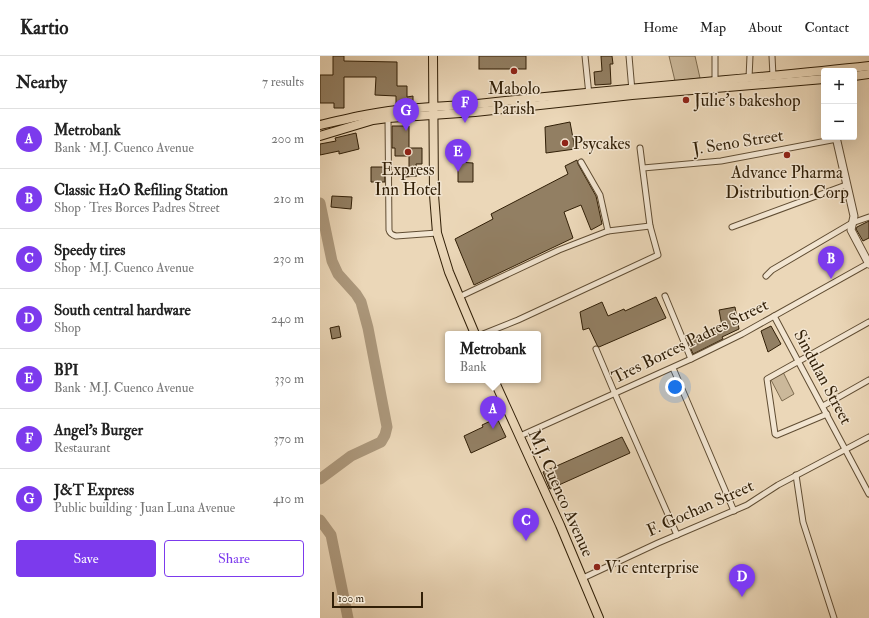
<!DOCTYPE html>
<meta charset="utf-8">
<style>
:root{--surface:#fff;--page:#f2f2f2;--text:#222;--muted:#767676;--line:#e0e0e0;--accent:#7c3aed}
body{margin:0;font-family:"IM FELL Double Pica",serif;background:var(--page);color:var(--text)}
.controls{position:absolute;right:12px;top:12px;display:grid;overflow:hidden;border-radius:4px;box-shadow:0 4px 16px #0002}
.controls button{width:36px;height:36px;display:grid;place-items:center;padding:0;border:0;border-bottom:1px solid var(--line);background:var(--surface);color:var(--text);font:20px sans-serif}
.scale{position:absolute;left:12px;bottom:10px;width:91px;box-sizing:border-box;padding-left:4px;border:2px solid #311f07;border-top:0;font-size:11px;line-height:14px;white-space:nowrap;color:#311f07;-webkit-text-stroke:3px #f2e5d1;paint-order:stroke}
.you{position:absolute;left:355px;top:331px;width:14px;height:14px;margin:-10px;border:3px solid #fff;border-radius:50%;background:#1a73e8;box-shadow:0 0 0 6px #1a73e833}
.badge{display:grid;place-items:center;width:26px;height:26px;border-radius:50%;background:var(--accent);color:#fff;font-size:13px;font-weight:700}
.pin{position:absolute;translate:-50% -33px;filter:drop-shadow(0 1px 2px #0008)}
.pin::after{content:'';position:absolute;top:21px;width:14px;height:12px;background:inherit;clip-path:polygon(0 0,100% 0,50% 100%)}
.popup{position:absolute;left:125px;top:275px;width:96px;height:52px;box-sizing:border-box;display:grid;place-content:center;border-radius:4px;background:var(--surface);filter:drop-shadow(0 1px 3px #0005);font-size:13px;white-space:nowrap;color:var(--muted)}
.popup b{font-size:15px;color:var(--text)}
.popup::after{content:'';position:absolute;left:50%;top:100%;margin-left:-8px;border:8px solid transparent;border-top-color:var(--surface)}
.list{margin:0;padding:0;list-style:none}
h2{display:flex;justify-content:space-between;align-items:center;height:52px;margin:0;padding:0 16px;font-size:17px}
h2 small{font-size:13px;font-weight:400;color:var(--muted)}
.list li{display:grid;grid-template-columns:26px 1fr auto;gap:12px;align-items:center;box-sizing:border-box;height:60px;padding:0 16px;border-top:1px solid var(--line)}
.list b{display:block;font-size:15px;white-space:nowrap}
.list p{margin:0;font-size:13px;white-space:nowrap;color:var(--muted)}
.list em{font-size:13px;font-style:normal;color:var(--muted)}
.actions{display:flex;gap:8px;padding:12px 16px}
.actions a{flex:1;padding:9px 0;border:1px solid var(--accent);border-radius:4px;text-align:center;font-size:14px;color:var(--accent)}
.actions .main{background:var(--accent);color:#fff}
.map{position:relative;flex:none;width:549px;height:562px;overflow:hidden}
header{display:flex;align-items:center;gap:24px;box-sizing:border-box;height:56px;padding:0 20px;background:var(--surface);border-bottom:1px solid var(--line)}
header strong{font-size:19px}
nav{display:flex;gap:22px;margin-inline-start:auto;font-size:14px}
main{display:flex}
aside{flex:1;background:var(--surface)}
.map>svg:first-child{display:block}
</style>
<header>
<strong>Kartio</strong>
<nav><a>Home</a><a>Map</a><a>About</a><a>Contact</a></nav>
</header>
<main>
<aside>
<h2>Nearby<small>7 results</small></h2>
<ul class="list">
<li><span class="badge">A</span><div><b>Metrobank</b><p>Bank · M.J. Cuenco Avenue</p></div><em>200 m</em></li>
<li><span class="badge">B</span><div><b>Classic H2O Refiling Station</b><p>Shop · Tres Borces Padres Street</p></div><em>210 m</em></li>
<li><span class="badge">C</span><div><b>Speedy tires</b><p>Shop · M.J. Cuenco Avenue</p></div><em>230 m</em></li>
<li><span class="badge">D</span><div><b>South central hardware</b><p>Shop</p></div><em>240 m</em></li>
<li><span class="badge">E</span><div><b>BPI</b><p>Bank · M.J. Cuenco Avenue</p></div><em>330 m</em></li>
<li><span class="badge">F</span><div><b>Angel's Burger</b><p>Restaurant</p></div><em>370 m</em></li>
<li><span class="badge">G</span><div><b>J&amp;T Express</b><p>Public building · Juan Luna Avenue</p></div><em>410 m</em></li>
</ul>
<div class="actions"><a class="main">Save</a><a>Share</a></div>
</aside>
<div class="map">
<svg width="549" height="562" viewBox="0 0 549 562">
<rect width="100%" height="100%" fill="#ebd7b8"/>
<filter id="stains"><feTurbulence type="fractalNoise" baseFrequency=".005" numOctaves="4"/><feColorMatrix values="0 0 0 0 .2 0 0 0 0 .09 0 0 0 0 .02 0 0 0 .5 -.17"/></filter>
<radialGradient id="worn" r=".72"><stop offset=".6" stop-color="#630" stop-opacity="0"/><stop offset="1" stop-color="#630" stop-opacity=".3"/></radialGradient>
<g fill="#cbb89a" stroke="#7e6c50">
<polygon points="349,0 375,0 380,22 355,25"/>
<polygon points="463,316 474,338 462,345 450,322"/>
</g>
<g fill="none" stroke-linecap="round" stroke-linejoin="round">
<g stroke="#ac987c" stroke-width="11">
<polyline points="0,147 12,205 18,218 36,238 41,246 48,272 67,371 65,379 61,386 31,400 0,423"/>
<polyline points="0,464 11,479 28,562"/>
</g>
</g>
<g fill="#927f63" stroke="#311f07">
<polygon points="13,0 24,0 24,5 77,6 77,30 87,30 87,41 93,40 93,47 76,48 76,40 55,39 56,21 24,21 24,52 14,52 14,47 0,47 0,19 13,19"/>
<rect x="159" y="0" width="47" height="13"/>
<polygon points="281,0 292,0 293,8 290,8 291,28 275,29 274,16 282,15"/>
<polygon points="250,66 255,93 226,97 225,71"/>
<polygon points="72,70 89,70 89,92 102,92 102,108 96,108 97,120 85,121 84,113 89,112 89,100 75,100 75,92 72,92"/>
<polygon points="36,77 39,93 19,98 19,95 0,99 0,88 16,85 15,82"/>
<polygon points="257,104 258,108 276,140 282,168 271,174 261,149 244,156 253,182 154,229 135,183 173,163 171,158 248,118 245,110"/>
<polygon points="138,106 153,107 153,126 138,126"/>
<polygon points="51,111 64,111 65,126 51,126"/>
<polygon points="12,140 32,141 31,153 11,151"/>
<polygon points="549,165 549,182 543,185 536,173 537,171"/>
<polygon points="336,241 346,262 279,291 277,289 269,272 263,274 260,256 282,246 288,260 304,253 305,255"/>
<polygon points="415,251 419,273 402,281 403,283 373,298 368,286 402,270 399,254"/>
<polygon points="19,270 21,281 12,283 10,272"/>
<polygon points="451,270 461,288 448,296 441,275"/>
<polygon points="177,362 186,381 151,397 144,380 163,371 162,369"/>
<polygon points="302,381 310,397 230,433 223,416"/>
</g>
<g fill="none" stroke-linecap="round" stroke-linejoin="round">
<g stroke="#604d33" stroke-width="7">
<g id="minor">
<polyline points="265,0 269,39"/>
<polyline points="309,0 312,35"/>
<polyline points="395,0 395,27"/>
<polyline points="452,0 453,20"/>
<polyline points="429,22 430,0"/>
<path d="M68,62l1,112c1,4 3,5 7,6l41,-3"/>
<polyline points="261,106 280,139 288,175"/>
<polyline points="323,112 401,105 517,83"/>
<polyline points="412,171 526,129"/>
<polyline points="446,220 452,214 532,167 549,161"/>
<polyline points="345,240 371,303"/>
<polyline points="139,241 239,194 288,175 330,170"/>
<polyline points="454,260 549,438"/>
<polyline points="163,278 198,264 338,199 330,170 320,92"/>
<polyline points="276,293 295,338 357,479"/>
<polyline points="353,312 414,455"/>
<polyline points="503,350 549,324"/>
<polyline points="507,358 457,379 455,378 447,323 549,266"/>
<polyline points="200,380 371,303 422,278 549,207"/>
<polyline points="476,419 483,466 514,562"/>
<polyline points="263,522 338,487 427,449 458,429 549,381"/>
</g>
</g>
<g stroke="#604d33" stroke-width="9">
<polyline id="tertiary" points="516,81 534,160 531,174 549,208"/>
</g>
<g stroke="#311f07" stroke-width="10">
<g id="primary">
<polyline points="113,0 114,139 117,177 129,216 155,278"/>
<polyline points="534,20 549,18"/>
<path d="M0,69c30,-7 59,-14 89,-16 26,-3 52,-3 78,-6 127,-14 255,-23 382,-37"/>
<polyline points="0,80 53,64 68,62 155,56 312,39 504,23"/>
<polyline points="174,324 240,469 279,562"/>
</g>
</g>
<use href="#minor" stroke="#f2e5d1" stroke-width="5"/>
<use href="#tertiary" stroke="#f2e5d1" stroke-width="7"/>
<use href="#primary" stroke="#ebd7b8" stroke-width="8"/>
</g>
<g fill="#8f2418" stroke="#f2e5d1" stroke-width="1.5">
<circle cx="194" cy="15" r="4"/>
<circle cx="366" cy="44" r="4"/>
<circle cx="245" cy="87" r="4"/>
<circle cx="88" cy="96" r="4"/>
<circle cx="467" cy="99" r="4"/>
<circle cx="277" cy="511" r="4"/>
</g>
<g text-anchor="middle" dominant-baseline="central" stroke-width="3" stroke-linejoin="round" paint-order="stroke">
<g font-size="17" fill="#311f07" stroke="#f2e5d1">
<text x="194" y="32">Mabolo<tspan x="194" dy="20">Parish</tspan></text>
<text x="374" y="44" text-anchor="start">Julie's bakeshop</text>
<text x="253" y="87" text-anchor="start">Psycakes</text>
<text x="88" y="113">Express<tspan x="88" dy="20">Inn Hotel</tspan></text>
<text x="467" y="116">Advance Pharma<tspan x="467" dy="20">Distribution Corp</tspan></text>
<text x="285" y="511" text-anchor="start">Vic enterprise</text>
</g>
<g font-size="17" fill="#311f07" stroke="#f2e5d1">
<text transform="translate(418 86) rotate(-9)">J. Seno Street</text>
<text transform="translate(370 285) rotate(-26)">Tres Borces Padres Street</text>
<text transform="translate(503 321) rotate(62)">Sindulan Street</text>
<text transform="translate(241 437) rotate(66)">M.J. Cuenco Avenue</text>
<text transform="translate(380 452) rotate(-24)">F. Gochan Street</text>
</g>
</g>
<rect width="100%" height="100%" filter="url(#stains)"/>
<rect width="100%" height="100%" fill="url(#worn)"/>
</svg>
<div class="controls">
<button>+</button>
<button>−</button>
</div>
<div class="scale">100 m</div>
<div class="you"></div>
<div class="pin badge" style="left:173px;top:373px">A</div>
<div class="popup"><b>Metrobank</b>Bank</div>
<div class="pin badge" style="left:511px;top:223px">B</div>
<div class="pin badge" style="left:206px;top:485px">C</div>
<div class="pin badge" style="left:422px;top:541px">D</div>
<div class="pin badge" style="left:138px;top:116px">E</div>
<div class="pin badge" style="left:145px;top:67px">F</div>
<div class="pin badge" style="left:86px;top:75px">G</div>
</div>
</main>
